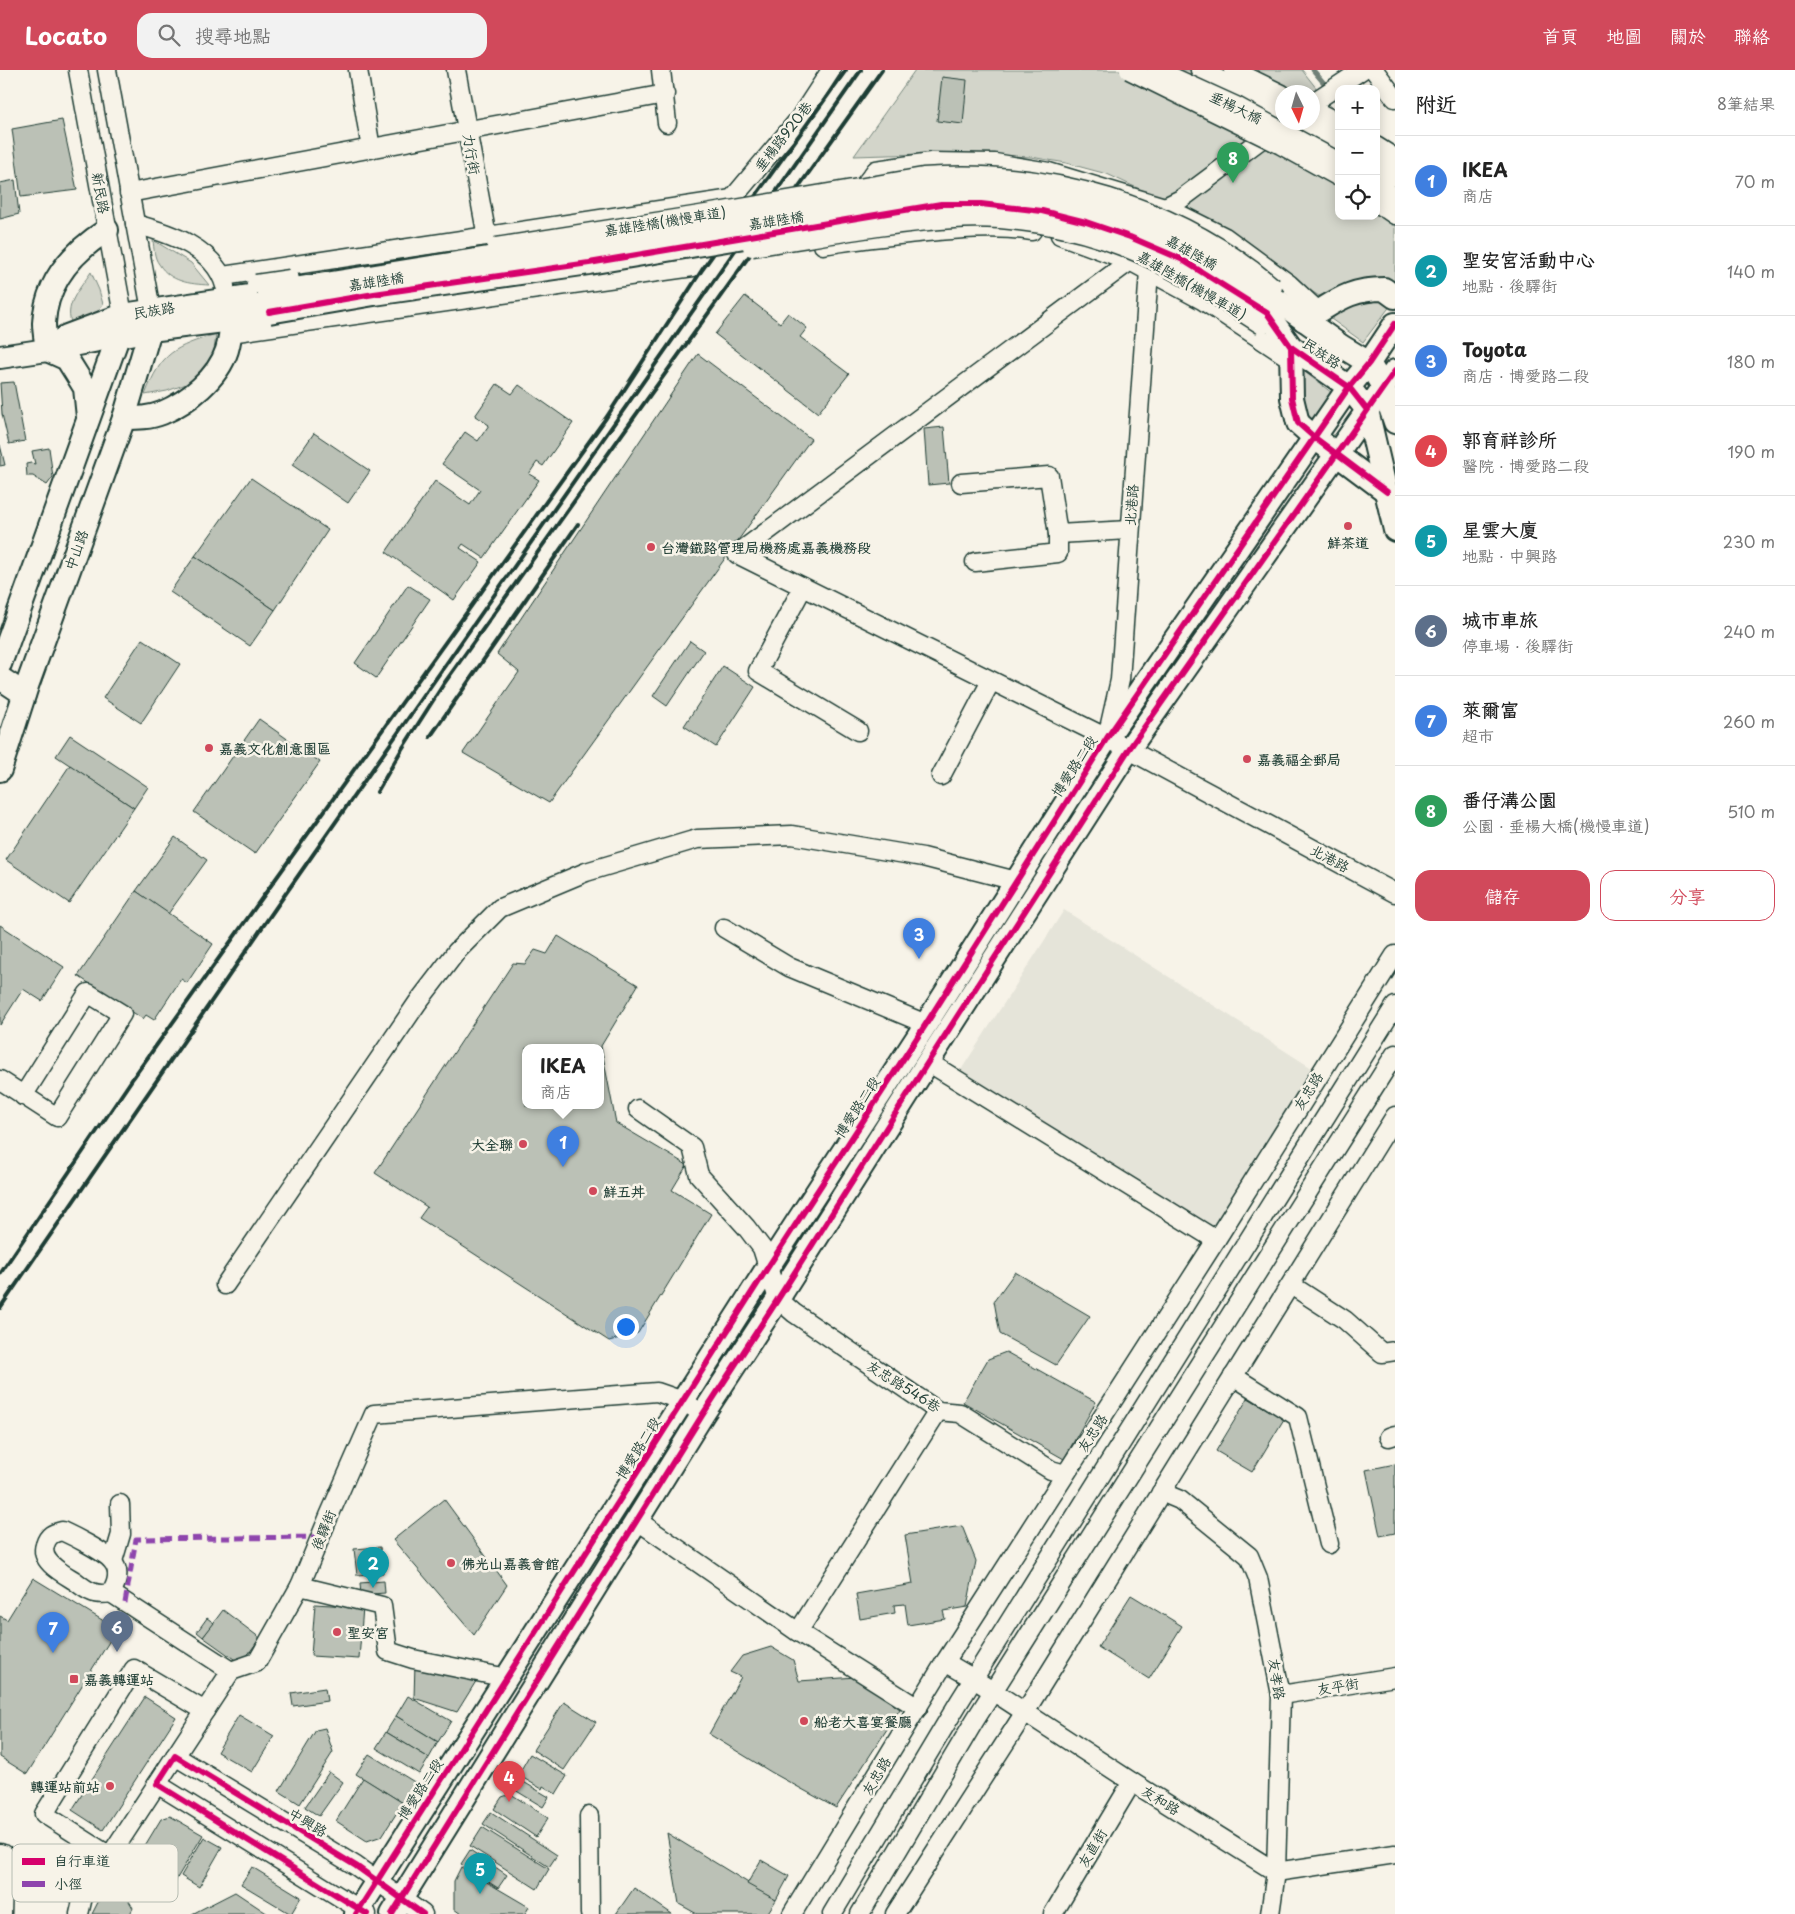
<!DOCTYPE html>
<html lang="zh-TW">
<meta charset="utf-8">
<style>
:root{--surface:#fff;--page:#f2f2f2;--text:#222;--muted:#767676;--line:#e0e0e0;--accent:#d1495b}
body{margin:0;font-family:"Playpen Sans","LXGW WenKai TC",sans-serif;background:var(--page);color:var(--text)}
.controls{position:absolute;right:15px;top:15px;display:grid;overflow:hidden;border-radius:10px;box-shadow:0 2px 12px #0003}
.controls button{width:45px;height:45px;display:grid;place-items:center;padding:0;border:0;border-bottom:1px solid var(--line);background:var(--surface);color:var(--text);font:25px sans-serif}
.compass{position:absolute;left:1275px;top:15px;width:45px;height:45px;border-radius:50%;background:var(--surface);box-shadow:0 2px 12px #0003;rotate:175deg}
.you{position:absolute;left:625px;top:1256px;width:18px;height:18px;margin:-12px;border:4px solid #fff;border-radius:50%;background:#1a73e8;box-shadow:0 0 0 8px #1a73e833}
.badge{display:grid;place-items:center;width:32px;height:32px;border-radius:50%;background:var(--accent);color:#fff;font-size:16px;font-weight:700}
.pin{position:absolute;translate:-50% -41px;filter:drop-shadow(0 1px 2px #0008)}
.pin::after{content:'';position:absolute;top:26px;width:18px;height:15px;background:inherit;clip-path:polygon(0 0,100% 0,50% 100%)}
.popup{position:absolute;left:522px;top:974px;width:82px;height:65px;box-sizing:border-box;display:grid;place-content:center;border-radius:10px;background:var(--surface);filter:drop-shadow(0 1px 4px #0005);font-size:16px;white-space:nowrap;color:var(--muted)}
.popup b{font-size:19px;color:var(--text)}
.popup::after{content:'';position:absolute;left:50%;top:100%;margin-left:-10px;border:10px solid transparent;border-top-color:var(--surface)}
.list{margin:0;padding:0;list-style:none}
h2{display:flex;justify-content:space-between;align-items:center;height:65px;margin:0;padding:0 20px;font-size:21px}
h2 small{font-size:16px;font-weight:400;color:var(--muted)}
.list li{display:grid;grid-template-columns:32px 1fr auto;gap:15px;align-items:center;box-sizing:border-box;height:90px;padding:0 20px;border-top:1px solid var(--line)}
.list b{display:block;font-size:19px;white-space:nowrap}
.list p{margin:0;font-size:16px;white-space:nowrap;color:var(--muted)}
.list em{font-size:16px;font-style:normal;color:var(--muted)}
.actions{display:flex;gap:10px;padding:15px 20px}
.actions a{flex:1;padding:11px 0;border:1px solid var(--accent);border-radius:15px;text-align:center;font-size:18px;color:var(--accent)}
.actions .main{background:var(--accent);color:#fff}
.icon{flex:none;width:28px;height:28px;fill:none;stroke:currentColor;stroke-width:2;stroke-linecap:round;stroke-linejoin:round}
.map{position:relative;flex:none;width:1395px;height:1844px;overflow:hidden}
header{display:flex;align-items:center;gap:30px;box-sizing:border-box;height:70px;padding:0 25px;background:var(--accent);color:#fff}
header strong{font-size:24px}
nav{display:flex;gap:28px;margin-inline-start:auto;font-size:18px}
.search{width:350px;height:45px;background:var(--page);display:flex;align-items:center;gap:12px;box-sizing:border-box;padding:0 18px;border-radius:15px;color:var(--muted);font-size:19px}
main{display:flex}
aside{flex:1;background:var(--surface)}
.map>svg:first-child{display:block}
</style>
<header>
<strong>Locato</strong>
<div class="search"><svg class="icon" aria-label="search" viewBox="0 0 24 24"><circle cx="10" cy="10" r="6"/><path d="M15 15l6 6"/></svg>搜尋地點</div>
<nav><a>首頁</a><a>地圖</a><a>關於</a><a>聯絡</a></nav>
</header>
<main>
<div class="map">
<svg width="1395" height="1844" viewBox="0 0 1395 1844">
<rect width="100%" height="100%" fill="#f7f3e8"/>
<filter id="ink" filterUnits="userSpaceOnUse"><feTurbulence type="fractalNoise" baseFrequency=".02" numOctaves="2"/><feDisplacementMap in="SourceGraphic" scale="10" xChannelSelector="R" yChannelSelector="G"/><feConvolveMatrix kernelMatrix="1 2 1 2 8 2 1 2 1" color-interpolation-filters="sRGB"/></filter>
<g filter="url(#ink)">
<polygon fill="#e5e4d9" points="1064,840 1318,1002 1215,1162 961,1000"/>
<g fill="#d3d5ca" stroke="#79897f" fill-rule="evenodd">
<path d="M915,0h387l37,47v99h37v-50l19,26v90c-30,-1 -49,2 -76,14l-124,-81 -88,-41 -41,-11 -35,-6 -76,-4 -101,3zM1282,22h30v30h-30z"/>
<path d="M153,170l38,23 18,22c-19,-1 -39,-3 -50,-21 -5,-6 -5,-16 -6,-24z"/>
<path d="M91,202l8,18 4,14 -8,11 -22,12c-11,-21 7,-38 18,-55z"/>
<polygon points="1376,229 1391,235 1363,272 1331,249 1341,237"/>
<path d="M216,264l-3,25 -24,24 -22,8 -22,4c17,-44 29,-47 71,-61z"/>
<polygon points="1301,299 1332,323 1313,352 1307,347 1299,308"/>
</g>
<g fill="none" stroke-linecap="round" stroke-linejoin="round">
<polyline stroke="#6f8077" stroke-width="5" points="1313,0 1339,31"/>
</g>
<g fill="#bbc1b6" stroke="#1f3d34" fill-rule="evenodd">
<polygon points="942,7 967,10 963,54 937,51"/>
<polygon points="62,50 77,120 21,127 12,59"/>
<polygon points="15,110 19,144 0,149 0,113"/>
<polygon points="745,226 780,253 788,243 807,258 800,267 849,304 818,343 715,264"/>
<polygon points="698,284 811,369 549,733 463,683 519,602 497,584"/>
<polygon points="14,312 25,371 9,374 2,344 0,313"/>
<polygon points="497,314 512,324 519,315 573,353 543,396 537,392 529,404 539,410 484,488 463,474 460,478 481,492 454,530 386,482 435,411 470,435 480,420 442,394 465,362 478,371 489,355 475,346"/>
<polygon points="944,357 949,413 928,415 924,359"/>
<polygon points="314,363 370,401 348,433 292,395"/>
<polygon points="0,375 5,395 0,396"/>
<polygon points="49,378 53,407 47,415 33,406 27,406 26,394 31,393 35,394 32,381"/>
<polygon points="251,408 328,460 275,540 195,486"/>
<polygon points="195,486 275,540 250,576 170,522"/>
<polygon points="408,515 430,529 376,608 355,593"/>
<polygon points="142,569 180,594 141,653 103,628"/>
<polygon points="690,571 704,581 667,636 653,626"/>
<polygon points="723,596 755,617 716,677 684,656"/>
<polygon points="259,649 320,692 255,784 194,742"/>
<polygon points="70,665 148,717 134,738 56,686"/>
<polygon points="70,695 134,738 69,833 6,790"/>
<polygon points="175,767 207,790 168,844 136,821"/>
<polygon points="136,821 213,874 187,913 181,909 154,950 146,945 143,949 78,906"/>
<polygon points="0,855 64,897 42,931 23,919 0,955"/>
<path d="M558,866l80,49 -37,61 15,77 71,42 -15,25 39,24 -73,119 -29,8 -190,-123 8,-11 -52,-34 138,-210 12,1 10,-14 12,4zM526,978h74v58h-74z"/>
<polygon points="1015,1202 1090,1246 1056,1295 1000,1264 994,1231"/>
<polygon points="1006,1282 1096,1332 1064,1389 963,1332 988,1289"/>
<polygon points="1248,1328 1284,1349 1252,1402 1216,1381"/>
<polygon points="1395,1394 1395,1463 1380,1466 1366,1400"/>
<polygon points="444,1429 507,1515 474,1565 393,1470"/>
<polygon points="962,1456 976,1491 967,1537 943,1541 945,1549 908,1555 905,1534 894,1535 895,1543 860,1549 856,1524 913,1514 905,1465"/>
<polygon points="380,1477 383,1503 357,1505 354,1479"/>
<polygon points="33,1508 117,1559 27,1704 0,1687 0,1546 7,1550"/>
<polygon points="384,1511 385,1523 361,1525 360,1513"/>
<polygon points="1131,1525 1182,1556 1149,1609 1098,1577"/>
<polygon points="315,1534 363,1537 359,1589 311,1586"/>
<polygon points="223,1540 260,1568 241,1594 203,1567"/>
<polygon points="207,1548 214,1553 203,1567 197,1562"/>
<polygon points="771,1577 793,1590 799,1611 856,1607 900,1639 836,1738 771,1702 709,1664 741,1607 730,1602 742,1586"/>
<polygon points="415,1593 478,1608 457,1642 414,1628"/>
<polygon points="325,1618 327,1631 293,1636 291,1623"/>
<polygon points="408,1626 451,1651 438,1672 396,1646"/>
<polygon points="145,1627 176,1647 103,1760 72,1740"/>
<polygon points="564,1632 596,1652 564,1700 533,1680"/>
<polygon points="239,1645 274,1666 252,1702 217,1682"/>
<polygon points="396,1646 438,1672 429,1688 386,1662"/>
<polygon points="325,1658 333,1682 300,1734 279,1721 316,1660"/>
<polygon points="386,1662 429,1688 419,1704 376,1678"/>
<polygon points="369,1684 416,1713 403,1733 356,1704"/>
<polygon points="530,1684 567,1706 556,1724 543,1716 542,1719 518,1705"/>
<polygon points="329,1702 343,1712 319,1746 305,1737"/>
<polygon points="515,1707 549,1727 543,1737 510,1717"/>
<polygon points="363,1708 403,1733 382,1766 367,1771 336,1751"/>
<polygon points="511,1724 548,1748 536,1767 494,1739 502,1727"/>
<polygon points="491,1742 557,1785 549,1797 483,1754"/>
<polygon points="170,1746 203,1765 167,1825 129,1802 161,1749"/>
<polygon points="482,1757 549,1799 537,1819 470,1776"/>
<polygon points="667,1763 776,1830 767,1844 697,1844 679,1834"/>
<polygon points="204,1767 222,1777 199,1817 181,1806"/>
<polygon points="470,1780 507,1805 498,1818 461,1794"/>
<polygon points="761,1790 789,1806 776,1830 747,1814"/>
<polygon points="252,1797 301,1827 291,1844 241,1814"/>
<polygon points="461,1797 529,1837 525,1844 461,1844 454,1839 454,1811"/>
<polygon points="113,1803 133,1838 130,1844 92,1844"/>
<polygon points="634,1818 672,1844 616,1844"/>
<polygon points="235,1822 268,1844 192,1844 194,1843"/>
</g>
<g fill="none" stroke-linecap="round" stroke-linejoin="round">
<g stroke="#1f3d34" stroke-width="21">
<g id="minor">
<polyline points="78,0 123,245"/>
<polyline points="107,0 151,240 150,253"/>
<polyline points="358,0 371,79"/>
<polyline points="456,0 487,167"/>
<polyline points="661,0 667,53"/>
<polyline points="1200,0 1282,41"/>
<polyline points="1233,0 1282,24"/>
<polyline points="1374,0 1395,28"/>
<polyline points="1312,33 1362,0"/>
<polyline points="1312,39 1339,53"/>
<polyline points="1304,52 1339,71"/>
<polyline points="1376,76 1395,88"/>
<polyline points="1376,94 1395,107"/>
<polyline points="1376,115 1395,128"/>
<polyline points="129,123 665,24"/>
<polyline points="857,125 876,100 931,92 995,93 1049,102 1165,137 1225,167 1289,214 1319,242"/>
<polyline points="1376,132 1395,145"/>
<polyline points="1165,137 1181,129 1275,59"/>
<path d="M135,154c34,9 80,24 90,62"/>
<path d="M837,155l-14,20c29,-5 57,-8 85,-11 41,-4 83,-9 124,-3"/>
<polyline points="1060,165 1130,191"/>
<polyline points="223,206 732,129"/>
<polyline points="230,263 693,197 732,129 799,49 831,0"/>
<polyline points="1291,289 1202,230 1130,191 737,484 1107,668 1395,823"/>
<polyline points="961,413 1049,406 1058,464 1129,460"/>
<polyline points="975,492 1058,483 1058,464"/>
<polyline points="803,517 758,601 858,661"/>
<polyline points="1108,663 1120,610 1149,201"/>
<polyline points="941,706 991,611"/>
<polyline points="724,858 789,897 926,954"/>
<polyline points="928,992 1216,1170"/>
<polyline points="0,1010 57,1047 122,944 88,923 23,1026"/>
<polyline points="638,1039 692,1077 699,1105 746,1157 762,1178 778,1229 794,1243 938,1341 960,1343 1051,1400 1065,1404"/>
<polyline points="225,1215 418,932 457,881 500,838 586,802 697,769 792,765 923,787 1016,811"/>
<polyline points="1291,1215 1345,1250 1382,1283 1395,1281"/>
<polyline points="1233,1306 1298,1347 1329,1474"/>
<polyline points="1389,1367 1395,1365"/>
<polyline points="1161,1422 1180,1430 1249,1486 1258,1508 1281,1625 1276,1802 1270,1844"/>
<polyline points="638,1451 798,1562 918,1638"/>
<path d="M62,1461c11,5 43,21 50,30 9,10 5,22 -1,32 -6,1 -13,2 -19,-1 -6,-2 -12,-7 -17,-11 -11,-7 -36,-19 -30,-36 3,-10 8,-12 17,-14z"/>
<polyline points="113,1491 121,1464 120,1434"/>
<polyline points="300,1516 382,1536 388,1581 413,1589 507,1608"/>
<polyline points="111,1523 231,1601"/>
<polyline points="798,1562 938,1341"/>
<polyline points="945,1592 974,1609 1132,1712 1276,1802 1395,1784"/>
<polyline points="1281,1625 1395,1607"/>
<polyline points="175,1686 356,1796 423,1844"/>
<polyline points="157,1714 367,1844"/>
<polyline points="589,1746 590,1844"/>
<polyline points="0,1783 83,1827"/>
<polyline points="110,1786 44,1744 134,1599 205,1641"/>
<polyline points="2,1844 4,1784"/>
<polyline points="79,1844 83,1827 231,1601 257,1592 300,1516 329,1446 374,1344 657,1322 683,1331 703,1344"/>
<polyline points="792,1844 945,1592 1216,1170 1395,885"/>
<polyline points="832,1844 959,1632 1395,936"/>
<polyline points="860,1844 975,1650 1395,984"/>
<polyline points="895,1844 1025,1642 1395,1046"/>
<polyline points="1053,1844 1132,1712"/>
</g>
</g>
<g stroke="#1f3d34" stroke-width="26">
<g id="major">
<polyline points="1278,231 1341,276 1369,293 1383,317 1395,352"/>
<polyline points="1267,243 1291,277 1349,317 1367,340 1395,460"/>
<path d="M1304,250c30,-16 42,-31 80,-31l11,8"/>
<polyline points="1291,277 1292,328 1298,353 1315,368 1387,422"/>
<path d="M47,280c-1,-9 -3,-18 -3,-27 2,-42 30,-72 63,-93"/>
<polyline points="0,287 47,280 67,266 123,245 269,223"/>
<polyline points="88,347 85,318 77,305 67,289 47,280 150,260 232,250 269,242"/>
<path d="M124,348c13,0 26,0 38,-5 26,-11 56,-35 65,-63 3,-10 4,-20 5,-30"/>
<polyline points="0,594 118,267 123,245"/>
<polyline points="0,608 24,624"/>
<polyline points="0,700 28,613 124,348 150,260"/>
<polyline points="356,1844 768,1197 926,954 1107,668 1349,317 1369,293 1395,254"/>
<polyline points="392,1844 703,1344 778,1229 928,992 1129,679 1395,301"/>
</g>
</g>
<use href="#minor" stroke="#f7f3e8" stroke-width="18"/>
<use href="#major" stroke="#f7f3e8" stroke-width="22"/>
<g stroke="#1f3d34" stroke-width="4">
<polyline points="430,667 578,454"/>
<polyline points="377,722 402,679 443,615 882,0"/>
<polyline points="0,1204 133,1008 606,348 702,200 846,0"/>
<polyline points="0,1238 277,836 861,0"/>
</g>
<g stroke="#1f3d34" stroke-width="21" stroke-linecap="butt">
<g id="minor-bridge">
<polyline points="1129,0 1281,75 1339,107"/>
<polyline points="1157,0 1236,36 1339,92"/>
<path d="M496,177l204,-32 223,-38c124,-10 255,29 350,110"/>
<path d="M752,177c66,-10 134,-24 202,-28 53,-4 120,8 170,28 49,19 94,50 138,78"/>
<polyline points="256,214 290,209"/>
</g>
</g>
<g stroke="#1f3d34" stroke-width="26" stroke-linecap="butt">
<g id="major-bridge">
<polyline points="269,223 488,188 572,179 658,165 907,123 953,118 1013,120 1053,126 1095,136 1155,156 1200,179 1278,231"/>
<path d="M269,242l105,-18 215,-31 352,-59c23,0 46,0 68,2 54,5 123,27 171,52 30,16 58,36 87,55"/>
</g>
</g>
<use href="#minor-bridge" stroke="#f7f3e8" stroke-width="18"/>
<use href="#major-bridge" stroke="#f7f3e8" stroke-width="22"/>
<polyline stroke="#8e44ad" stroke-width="5" stroke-dasharray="10 5" stroke-linecap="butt" points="125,1533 136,1469 322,1467"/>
<g stroke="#f7f3e8" stroke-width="9">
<g id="cycleway">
<polyline points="269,242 374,224 589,193 941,134 981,134 1042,141 1086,152 1130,167 1181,189 1267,243 1291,277 1349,317 1367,340"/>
<polyline points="1291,277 1292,328 1298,353 1315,368 1387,422"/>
<polyline points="356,1844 768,1197 926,954 1107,668 1349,317 1369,293 1395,254"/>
<polyline points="367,1844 157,1714 175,1686 356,1796 423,1844"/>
<polyline points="392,1844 703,1344 778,1229 928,992 1129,679 1395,301"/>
</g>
</g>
<use href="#cycleway" stroke="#d6006c" stroke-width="6"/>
</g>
</g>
<g fill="#d1495b" stroke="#f7f3e8" stroke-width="2">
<circle cx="1348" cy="456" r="5"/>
<circle cx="651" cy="477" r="5"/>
<circle cx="209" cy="678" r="5"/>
<circle cx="1247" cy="689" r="5"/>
<circle cx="523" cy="1074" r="5"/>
<circle cx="593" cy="1121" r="5"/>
<circle cx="451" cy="1493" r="5"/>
<circle cx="337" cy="1562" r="5"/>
<rect x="69" y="1604" width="10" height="10" rx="2.5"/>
<circle cx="804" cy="1651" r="5"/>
<circle cx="110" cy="1716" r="5"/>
</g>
<g text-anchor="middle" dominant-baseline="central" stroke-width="5" stroke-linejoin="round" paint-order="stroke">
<g font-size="14" fill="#1f3d34" stroke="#f7f3e8">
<text transform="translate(1236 37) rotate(26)">垂楊大橋</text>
<text transform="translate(783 66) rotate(-52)">垂楊路920巷</text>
<text transform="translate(472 84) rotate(80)">力行街</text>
<text transform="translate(101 123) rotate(80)">新民路</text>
<text transform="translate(776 150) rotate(-9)">嘉雄陸橋</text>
<text transform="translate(665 151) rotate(-9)">嘉雄陸橋(機慢車道)</text>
<text transform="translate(1192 182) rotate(29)">嘉雄陸橋</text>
<text transform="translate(376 211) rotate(-9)">嘉雄陸橋</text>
<text transform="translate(1192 215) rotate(30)">嘉雄陸橋(機慢車道)</text>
<text transform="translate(154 240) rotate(-9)">民族路</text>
<text transform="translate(1322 283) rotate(34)">民族路</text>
<text transform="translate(1131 435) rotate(-86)">北港路</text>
<text transform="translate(76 480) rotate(-70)">中山路</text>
<text transform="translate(1074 696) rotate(-57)">博愛路二段</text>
<text transform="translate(1330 788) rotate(28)">北港路</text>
<text transform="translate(1308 1021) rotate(-58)">友忠路</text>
<text transform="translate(857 1037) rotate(-57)">博愛路二段</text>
<text transform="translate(904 1316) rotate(32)">友忠路546巷</text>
<text transform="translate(1092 1363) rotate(-57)">友忠路</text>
<text transform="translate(638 1378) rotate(-58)">博愛路二段</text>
<text transform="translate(323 1460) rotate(-68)">後驛街</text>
<text transform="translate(1277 1609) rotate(81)">友孝路</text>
<text transform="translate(1338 1616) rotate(-9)">友平街</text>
<text transform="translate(876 1706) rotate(-59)">友忠路</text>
<text transform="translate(420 1719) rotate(-57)">博愛路二段</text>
<text transform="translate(1161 1730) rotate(32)">友和路</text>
<text transform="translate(308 1752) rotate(31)">中興路</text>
<text transform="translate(1092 1778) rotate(-59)">友直街</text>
</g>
<g font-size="14" font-weight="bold" fill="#1f3d34" stroke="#f7f3e8" text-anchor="start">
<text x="1348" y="472" text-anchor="middle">鮮茶道</text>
<text x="661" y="477">台灣鐵路管理局機務處嘉義機務段</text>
<text x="219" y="678">嘉義文化創意園區</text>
<text x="1257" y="689">嘉義福全郵局</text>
<text x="513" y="1074" text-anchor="end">大全聯</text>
<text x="603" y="1121">鮮五丼</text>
<text x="461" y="1493">佛光山嘉義會館</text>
<text x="347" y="1562">聖安宮</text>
<text x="84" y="1609">嘉義轉運站</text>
<text x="814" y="1651">船老大喜宴餐廳</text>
<text x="100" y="1716" text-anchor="end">轉運站前站</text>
</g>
</g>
<rect x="12" y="1774" width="166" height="58" rx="8" fill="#f7f3e8" stroke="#b6bcb2" stroke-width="1"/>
<rect x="22" y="1788" width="23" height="7" fill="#d6006c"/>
<rect x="22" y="1811" width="23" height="6" fill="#8e44ad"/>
<g font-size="14" fill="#1f3d34">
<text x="54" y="1796">自行車道</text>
<text x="54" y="1819">小徑</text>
</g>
</svg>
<div class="controls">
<button>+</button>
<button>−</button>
<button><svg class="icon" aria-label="locate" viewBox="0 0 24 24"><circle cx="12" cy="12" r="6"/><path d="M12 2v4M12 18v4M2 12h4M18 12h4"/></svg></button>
</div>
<svg class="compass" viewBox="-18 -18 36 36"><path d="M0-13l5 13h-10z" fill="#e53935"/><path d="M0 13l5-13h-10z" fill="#767676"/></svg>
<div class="you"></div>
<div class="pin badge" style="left:563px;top:1097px;background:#3f7fe0">1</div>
<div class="popup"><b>IKEA</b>商店</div>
<div class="pin badge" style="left:373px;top:1518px;background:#0f9aa8">2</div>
<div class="pin badge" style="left:919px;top:889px;background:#3f7fe0">3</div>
<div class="pin badge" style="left:509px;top:1732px;background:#e0444e">4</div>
<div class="pin badge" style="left:480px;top:1824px;background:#0f9aa8">5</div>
<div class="pin badge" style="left:117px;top:1582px;background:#5c6f8a">6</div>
<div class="pin badge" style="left:53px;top:1583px;background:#3f7fe0">7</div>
<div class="pin badge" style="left:1233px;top:113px;background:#2e9e5b">8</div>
</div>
<aside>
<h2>附近<small>8筆結果</small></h2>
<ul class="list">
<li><span class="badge" style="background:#3f7fe0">1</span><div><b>IKEA</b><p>商店</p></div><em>70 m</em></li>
<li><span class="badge" style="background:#0f9aa8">2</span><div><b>聖安宮活動中心</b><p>地點 · 後驛街</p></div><em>140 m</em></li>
<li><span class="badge" style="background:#3f7fe0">3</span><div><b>Toyota</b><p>商店 · 博愛路二段</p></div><em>180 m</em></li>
<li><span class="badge" style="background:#e0444e">4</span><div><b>郭育祥診所</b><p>醫院 · 博愛路二段</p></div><em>190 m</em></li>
<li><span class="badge" style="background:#0f9aa8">5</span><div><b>星雲大廈</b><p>地點 · 中興路</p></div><em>230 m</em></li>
<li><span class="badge" style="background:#5c6f8a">6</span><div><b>城市車旅</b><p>停車場 · 後驛街</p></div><em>240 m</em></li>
<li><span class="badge" style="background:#3f7fe0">7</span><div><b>萊爾富</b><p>超市</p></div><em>260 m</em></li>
<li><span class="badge" style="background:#2e9e5b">8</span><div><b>番仔溝公園</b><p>公園 · 垂楊大橋(機慢車道)</p></div><em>510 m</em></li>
</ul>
<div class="actions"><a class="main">儲存</a><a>分享</a></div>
</aside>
</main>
